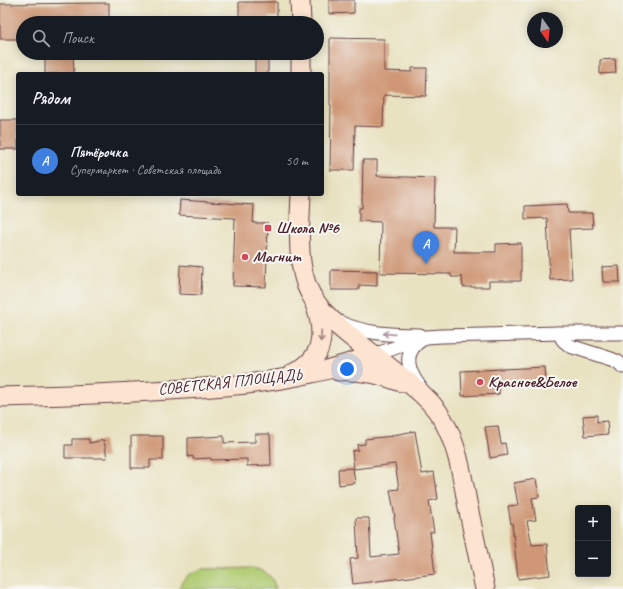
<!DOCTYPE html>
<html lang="ru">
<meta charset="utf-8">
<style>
:root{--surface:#171b24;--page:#242831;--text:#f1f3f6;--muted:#9ea1a6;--line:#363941;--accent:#d93025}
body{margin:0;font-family:Caveat,sans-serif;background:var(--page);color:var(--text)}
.controls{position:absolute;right:12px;bottom:12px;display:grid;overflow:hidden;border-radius:4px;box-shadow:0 2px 10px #0003}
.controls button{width:36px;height:36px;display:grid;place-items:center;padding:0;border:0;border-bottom:1px solid var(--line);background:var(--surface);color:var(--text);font:20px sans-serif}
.compass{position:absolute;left:527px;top:12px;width:36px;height:36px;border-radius:50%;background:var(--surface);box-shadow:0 2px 10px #0003;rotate:166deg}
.you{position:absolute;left:347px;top:369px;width:14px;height:14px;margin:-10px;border:3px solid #fff;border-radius:50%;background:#1a73e8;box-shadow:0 0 0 6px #1a73e833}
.badge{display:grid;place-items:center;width:26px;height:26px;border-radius:50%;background:var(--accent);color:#fff;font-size:13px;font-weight:700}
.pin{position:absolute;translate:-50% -33px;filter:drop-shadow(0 1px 2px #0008)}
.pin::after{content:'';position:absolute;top:21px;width:14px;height:12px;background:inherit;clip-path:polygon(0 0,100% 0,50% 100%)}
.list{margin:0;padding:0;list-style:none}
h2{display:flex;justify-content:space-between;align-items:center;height:52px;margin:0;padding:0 16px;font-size:17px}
h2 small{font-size:13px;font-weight:400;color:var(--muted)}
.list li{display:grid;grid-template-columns:26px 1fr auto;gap:12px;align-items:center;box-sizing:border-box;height:72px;padding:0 16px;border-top:1px solid var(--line)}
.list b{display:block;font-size:15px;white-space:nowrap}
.list p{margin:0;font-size:13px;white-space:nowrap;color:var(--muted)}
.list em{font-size:13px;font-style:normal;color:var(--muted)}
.icon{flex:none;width:22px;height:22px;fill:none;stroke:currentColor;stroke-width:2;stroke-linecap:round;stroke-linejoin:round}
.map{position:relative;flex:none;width:623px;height:589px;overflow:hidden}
.search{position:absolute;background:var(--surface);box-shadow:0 2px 10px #0003;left:16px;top:16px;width:308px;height:44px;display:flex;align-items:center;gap:10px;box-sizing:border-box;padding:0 14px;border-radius:22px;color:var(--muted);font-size:15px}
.panel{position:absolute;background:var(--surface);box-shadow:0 2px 10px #0003;left:16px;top:72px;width:308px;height:124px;border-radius:4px}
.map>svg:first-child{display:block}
</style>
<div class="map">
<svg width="623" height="589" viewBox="0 0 623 589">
<rect width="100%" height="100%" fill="#f6f6f2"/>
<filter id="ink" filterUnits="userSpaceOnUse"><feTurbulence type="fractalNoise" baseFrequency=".025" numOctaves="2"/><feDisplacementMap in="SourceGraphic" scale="8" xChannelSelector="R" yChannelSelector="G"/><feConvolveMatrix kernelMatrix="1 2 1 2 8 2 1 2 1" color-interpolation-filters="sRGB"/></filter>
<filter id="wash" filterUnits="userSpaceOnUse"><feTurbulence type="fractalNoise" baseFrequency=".012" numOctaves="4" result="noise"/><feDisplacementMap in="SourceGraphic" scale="16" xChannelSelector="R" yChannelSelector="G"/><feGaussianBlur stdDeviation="0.9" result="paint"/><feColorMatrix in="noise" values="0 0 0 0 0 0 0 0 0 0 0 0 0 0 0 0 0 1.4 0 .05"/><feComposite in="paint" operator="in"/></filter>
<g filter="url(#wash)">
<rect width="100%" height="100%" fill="#e9e2c1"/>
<path fill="#b0cb72" stroke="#7d754e" d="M253,568c14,4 19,7 23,21h-97l2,-6 7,-8 13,-6z"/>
<g id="blocks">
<g fill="#cf9776">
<polygon points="329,0 354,0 354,13 329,14"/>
<polygon points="239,2 277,2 277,17 269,17 270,23 239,23"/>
<polygon points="109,3 109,23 23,23 23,39 0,39 0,4"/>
<polygon points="330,38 384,39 384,71 412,72 412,68 427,68 426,96 384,95 383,127 355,126 354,170 330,170 331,105 330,105"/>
<polygon points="45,53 73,53 74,74 45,74"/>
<rect x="255" y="56" width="13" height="18"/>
<polygon points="615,59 616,73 600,74 600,60"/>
<rect x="0" y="120" width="18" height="29"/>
<polygon points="363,160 377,160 377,176 435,178 434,227 455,227 454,252 496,252 496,244 521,243 521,281 489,281 489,287 463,287 462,277 451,277 451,274 380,273 381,222 359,221 359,208 362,208"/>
<polygon points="180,200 254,205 253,223 268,223 266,287 233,286 235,218 179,215"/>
<polygon points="567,204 568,213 592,213 593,228 569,229 572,279 550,280 547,218 525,219 525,206"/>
<polygon points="180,265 202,267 201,295 179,294"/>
<polygon points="619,266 620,282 603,282 602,267"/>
<polygon points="331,270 377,271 377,286 359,285 359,290 331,290"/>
<polygon points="545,367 546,382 499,385 499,394 462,396 461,371"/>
<polygon points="597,415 597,422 607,421 608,434 585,436 583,416"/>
<polygon points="498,426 501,444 505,443 507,455 490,458 485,427"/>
<polygon points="415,431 422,474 434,472 438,499 429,501 434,532 430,532 435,574 353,584 350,559 358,558 356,518 369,518 371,557 399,554 394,517 395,517 390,490 399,489 395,464 354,469 352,451 358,450 357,445 365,444 365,439 393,436 393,435"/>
<polygon points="255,434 270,434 271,465 247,466 247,459 211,460 211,458 193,459 193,456 188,457 188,438 224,436 224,443 255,442"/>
<polygon points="131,436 163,436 163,460 150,460 150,468 131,468"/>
<polygon points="72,439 89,439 89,443 104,440 107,458 65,458 65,445 72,445"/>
<polygon points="353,468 355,483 339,485 338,469"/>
<polygon points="536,479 539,497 532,498 536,520 527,521 532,545 547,544 550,575 518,579 512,523 511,524 508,506 518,505 514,483"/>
</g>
</g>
</g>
<g filter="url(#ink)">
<use href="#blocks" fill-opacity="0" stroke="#623c42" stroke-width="1"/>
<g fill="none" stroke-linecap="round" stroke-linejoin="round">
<g stroke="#623c42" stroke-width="15">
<g id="street">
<path d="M339,322c26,12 53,13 81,13"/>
<polyline points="559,333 563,340 570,346 611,359 618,362 623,367"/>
<polyline points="374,355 414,341 426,337 442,336 559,333 623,333"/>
<path d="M420,387c-12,-16 -19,-35 3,-48"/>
</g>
</g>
<g stroke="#623c42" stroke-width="21">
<g id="secondary">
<polyline points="300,0 301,23"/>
<polyline points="301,53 301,74"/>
<path d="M301,194c-1,26 -4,58 3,83 7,30 33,48 56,67 16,13 33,26 50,40 13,10 25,21 33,36 14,24 19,54 24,82 6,29 12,58 18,87"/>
<path d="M338,371c21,-1 43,3 63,11"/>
<path d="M292,374c32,-14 34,-40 23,-70"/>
<path d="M0,397c51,-1 101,-3 152,-6 54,-3 108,-6 160,-18 21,-4 41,-11 62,-18"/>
</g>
</g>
<use href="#street" stroke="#fff" stroke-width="13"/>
<use href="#secondary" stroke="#fde4d1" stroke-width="19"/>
</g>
<defs><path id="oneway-shaft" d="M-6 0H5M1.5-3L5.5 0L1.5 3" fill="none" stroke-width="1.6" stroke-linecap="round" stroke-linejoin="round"/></defs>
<use stroke="#ae9aa0" href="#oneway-shaft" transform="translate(389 334) rotate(-176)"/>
<use stroke="#a4827e" href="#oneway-shaft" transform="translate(321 336) rotate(93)"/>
</g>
<g fill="#d1495b" stroke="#f6f6f2" stroke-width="1.5">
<rect x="264" y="224" width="8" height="8" rx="2"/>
<circle cx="245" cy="257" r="4"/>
<circle cx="480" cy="382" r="4"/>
</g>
<g text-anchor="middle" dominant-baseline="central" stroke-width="4" stroke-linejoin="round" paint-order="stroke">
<g font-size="16" font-weight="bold" fill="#4a1f2b" stroke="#f6f6f2" text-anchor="start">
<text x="276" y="228">Школа №6</text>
<text x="253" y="257">Магнит</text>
<text x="488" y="382">Красное&amp;Белое</text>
</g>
<g font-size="16" fill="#4a1f2b" stroke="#f6f6f2">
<text transform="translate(230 382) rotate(-6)">СОВЕТСКАЯ ПЛОЩАДЬ</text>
</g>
</g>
</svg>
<div class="controls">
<button>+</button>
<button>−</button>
</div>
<svg class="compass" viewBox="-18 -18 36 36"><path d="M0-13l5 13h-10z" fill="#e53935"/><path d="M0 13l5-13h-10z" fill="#9ea1a6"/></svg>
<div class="you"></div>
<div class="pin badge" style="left:426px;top:264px;background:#3f7fe0">A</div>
<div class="search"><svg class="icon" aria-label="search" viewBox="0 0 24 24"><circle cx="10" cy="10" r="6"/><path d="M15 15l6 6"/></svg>Поиск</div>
<section class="panel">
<h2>Рядом<small></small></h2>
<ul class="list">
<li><span class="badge" style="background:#3f7fe0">A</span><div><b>Пятёрочка</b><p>Супермаркет · Советская площадь</p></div><em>50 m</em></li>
</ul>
</section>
</div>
